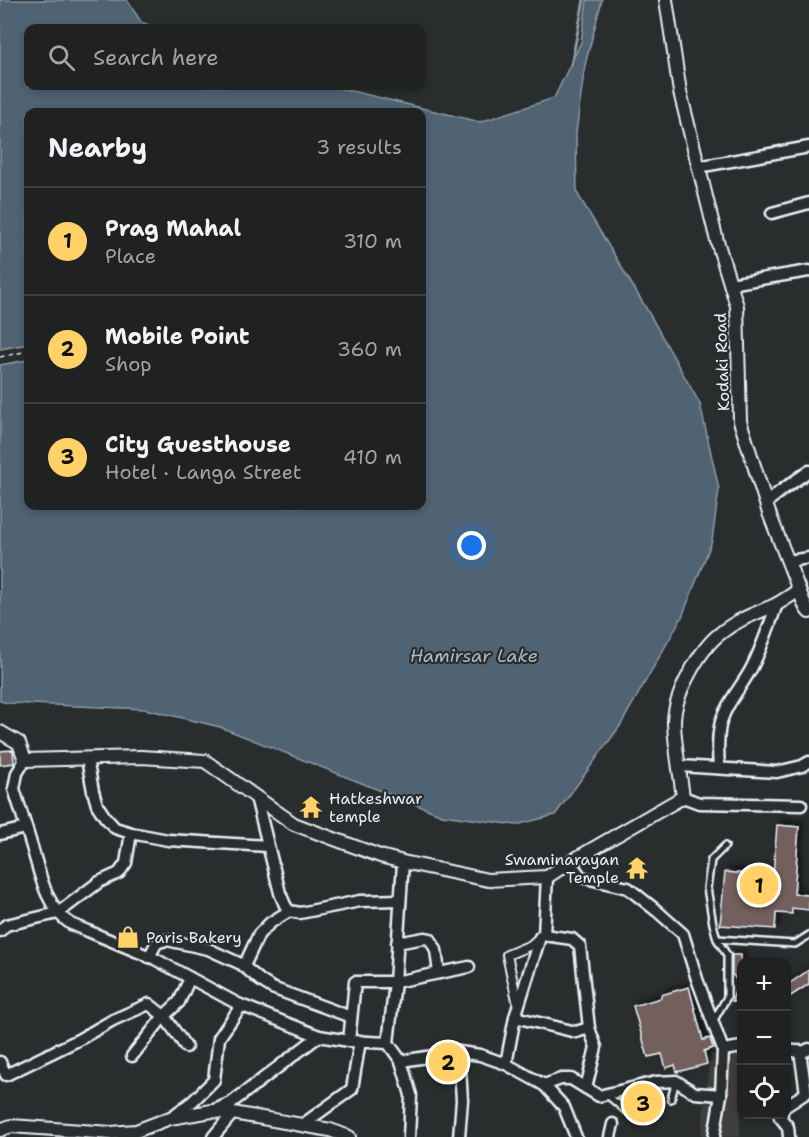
<!DOCTYPE html>
<meta charset="utf-8">
<style>
:root{--surface:#202222;--page:#282a2a;--text:#f1f3f6;--muted:#a2a4a5;--line:#3d3f40;--accent:#ffd166}
body{margin:0;font-family:"Shantell Sans",sans-serif;background:var(--page);color:var(--text)}
.controls{position:absolute;right:18px;bottom:18px;display:grid;overflow:hidden;border-radius:12px;box-shadow:0 3px 9px #0003}
.controls button{width:54px;height:54px;display:grid;place-items:center;padding:0;border:0;border-bottom:2px solid var(--line);background:var(--surface);color:var(--text);font:30px sans-serif}
.you{position:absolute;left:472px;top:546px;width:21px;height:21px;margin:-15px;border:4px solid #fff;border-radius:50%;background:#1a73e8;box-shadow:0 0 0 9px #1a73e833}
.badge{display:grid;place-items:center;width:39px;height:39px;border-radius:50%;background:var(--accent);color:#111;font-size:20px;font-weight:700}
.pin{position:absolute;translate:-50% -50%;border:3px solid #fff;box-shadow:0 2px 6px #0006}
.list{margin:0;padding:0;list-style:none}
h2{display:flex;justify-content:space-between;align-items:center;height:78px;margin:0;padding:0 24px;font-size:26px}
h2 small{font-size:20px;font-weight:400;color:var(--muted)}
.list li{display:grid;grid-template-columns:39px 1fr auto;gap:18px;align-items:center;box-sizing:border-box;height:108px;padding:0 24px;border-top:2px solid var(--line)}
.list b{display:block;font-size:22px;white-space:nowrap}
.list p{margin:0;font-size:20px;white-space:nowrap;color:var(--muted)}
.list em{font-size:20px;font-style:normal;color:var(--muted)}
.icon{flex:none;width:33px;height:33px;fill:none;stroke:currentColor;stroke-width:2;stroke-linecap:round;stroke-linejoin:round}
.map{position:relative;flex:none;width:809px;height:1137px;overflow:hidden}
.search{position:absolute;background:var(--surface);box-shadow:0 3px 9px #0003;left:24px;top:24px;width:402px;height:66px;display:flex;align-items:center;gap:15px;box-sizing:border-box;padding:0 21px;border-radius:12px;color:var(--muted);font-size:22px}
.panel{position:absolute;background:var(--surface);box-shadow:0 3px 9px #0003;left:24px;top:108px;width:402px;height:402px;border-radius:12px}
.map>svg:first-child{display:block}
</style>
<div class="map">
<svg width="809" height="1137" viewBox="0 0 809 1137">
<defs>
<filter id="shadow"><feDropShadow dx="4" dy="-4" stdDeviation="3" flood-color="#0009"/></filter>
</defs>
<rect width="100%" height="100%" fill="#2a2d2e"/>
<filter id="ink" filterUnits="userSpaceOnUse"><feTurbulence type="fractalNoise" baseFrequency=".0167" numOctaves="2"/><feDisplacementMap in="SourceGraphic" scale="12" xChannelSelector="R" yChannelSelector="G"/><feConvolveMatrix kernelMatrix="1 2 1 2 8 2 1 2 1" color-interpolation-filters="sRGB"/></filter>
<g filter="url(#ink)">
<polygon fill="#403d3c" points="710,1054 741,1056 740,1137 701,1137"/>
<polygon fill="#506473" stroke="#8d9ca8" stroke-width="1.5" points="0,0 127,0 141,22 156,28 28,28 28,86 331,86 480,122 554,98 581,42 587,0 602,0 585,65 576,133 577,193 646,308 700,404 719,489 712,541 682,617 620,726 555,815 516,825 442,815 220,727 145,709 8,703 0,701 0,365 28,360 28,506 422,506 422,112 28,112 28,344 0,349"/>
<g fill="none" stroke-linecap="round" stroke-linejoin="round">
<polyline stroke="#8d9ca8" stroke-width="3" points="571,65 584,0"/>
</g>
<g fill="#73615c" stroke="#e8f1f8" stroke-width="1.5" filter="url(#shadow)">
<polygon points="13,750 14,763 0,765 0,751"/>
<polygon points="777,825 799,827 794,894 809,895 809,910 792,908 792,914 776,913 775,929 720,925 725,872 773,876"/>
<polygon points="732,955 741,955 741,1003 732,1001 738,982 732,974"/>
<polygon points="809,970 809,984 786,999 786,986"/>
<polygon points="689,987 703,1040 710,1038 713,1048 704,1051 707,1064 677,1072 675,1065 666,1068 662,1054 648,1057 633,1006 661,998 661,995"/>
</g>
<g fill="none" stroke-linecap="round" stroke-linejoin="round">
<g stroke="#e8f1f8" stroke-width="10">
<g id="service">
<polyline points="717,939 795,944 809,935"/>
<polyline points="714,1020 727,997 727,955 717,939 713,924 707,888 711,860 725,846"/>
<polyline points="607,1095 625,1110"/>
<polyline points="671,1099 676,1081"/>
</g>
</g>
<g stroke="#e8f1f8" stroke-width="12">
<polyline id="pedestrian" points="518,1005 507,955 531,945 540,937"/>
</g>
<g stroke="#e8f1f8" stroke-width="15">
<g id="minor">
<polyline points="698,167 809,147"/>
<polyline points="772,213 809,203"/>
<polyline points="730,284 809,271"/>
<polyline points="766,503 782,490 809,471"/>
<polyline points="788,561 809,558"/>
<polyline points="87,759 93,791 97,805 105,817 115,828 131,833 168,840 268,846"/>
<path d="M25,760l-8,13 -3,16c6,19 12,38 18,58 8,27 14,61 39,77l84,35 83,45 81,32 30,5 39,2 13,18 58,-9 21,3 26,9 38,21 20,22 12,30"/>
<polyline points="680,766 777,772 802,766 809,762"/>
<path d="M719,768c-1,-14 -2,-28 1,-42 4,-20 22,-40 31,-57 11,-21 18,-43 26,-65"/>
<polyline points="256,797 280,893 285,905 289,911 300,913 360,901 400,900"/>
<polyline points="683,797 699,803 801,805"/>
<polyline points="0,834 26,828"/>
<polyline points="570,862 581,877 628,888 657,911 683,934 697,979 723,1050 721,1095 714,1137"/>
<polyline points="0,931 6,925 58,913 99,882 119,873 126,863 131,833"/>
<polyline points="544,935 572,939 580,946 589,1028 596,1047 586,1088"/>
<polyline points="397,943 424,938 430,939 436,950 439,973"/>
<polyline points="149,957 156,944 159,942 167,940 208,949 241,964 261,981 272,988 351,1017"/>
<polyline points="244,966 259,934 270,923 289,911"/>
<polyline points="515,1017 576,1032 589,1028"/>
<polyline points="349,1041 355,982 395,982 469,967"/>
<polyline points="388,1043 395,982 403,862"/>
<polyline points="723,1050 742,1047"/>
<polyline points="786,1050 803,1052 809,1049"/>
<polyline points="459,1052 462,1100 459,1137"/>
<polyline points="132,1056 164,1016 179,1002 190,978"/>
<polyline points="401,1061 411,1095 409,1137"/>
<polyline points="0,1062 6,1075 78,1040 113,1020 149,1004 164,1016 186,1047"/>
<polyline points="506,1064 515,1017 540,937 544,935 547,877"/>
<polyline points="544,1085 561,1079 571,1079 599,1096 656,1082 676,1081 695,1093 721,1095"/>
<polyline points="786,1106 806,1093 800,1051"/>
<polyline points="212,1111 231,1103 319,1036"/>
<polyline points="782,1114 780,1117 788,1127 789,1137"/>
<polyline points="170,1118 193,1101 214,1080 219,1038 241,1006"/>
<polyline points="302,1125 352,1089 360,1041"/>
<polyline points="213,1137 233,1113"/>
<polyline points="610,1137 613,1124"/>
</g>
</g>
<g stroke="#e8f1f8" stroke-width="16">
<g id="tertiary">
<polyline points="666,0 680,92 717,241 737,306 740,421 769,513 806,608 809,612"/>
<path d="M0,732l19,11 6,17 116,-3 64,4 89,63 86,32 23,6 85,18 59,-3 23,-15 113,-65c-3,-24 -8,-50 -9,-73 -1,-28 26,-76 48,-92 16,-13 35,-19 53,-27 8,-4 16,-10 24,-15"/>
<polyline points="0,1130 11,1126 111,1133 136,1131 170,1118 212,1111 233,1113 330,1130 349,1137"/>
</g>
</g>
<polyline stroke="#e8f1f8" stroke-width="1.5" stroke-dasharray="4.5 4.5" stroke-linecap="butt" points="0,357 28,351"/>
<use href="#service" stroke="#2a2d2e" stroke-width="5"/>
<use href="#pedestrian" stroke="#2a2d2e" stroke-width="8"/>
<use href="#minor" stroke="#2a2d2e" stroke-width="10"/>
<use href="#tertiary" stroke="#2a2d2e" stroke-width="12"/>
</g>
</g>
<defs>
<g id="temple-bare" transform="scale(1.8)"><path d="M0-6L5-2H3V0L6.5 2.5H4V6H1.5V3h-3V6H-4V2.5H-6.5L-3 0V-2H-5Z" fill="#ffd166" stroke="#2a2d2e" stroke-width="2.5" paint-order="stroke"/></g>
<g id="shop-bare" transform="scale(1.8)"><path d="M-5-2.5h2.3a2.7 3.5 0 0 1 5.4 0H5L5.5 6h-11ZM-1.5-2.5h3a1.5 2.3 0 0 0-3 0Z" fill="#ffd166" stroke="#2a2d2e" stroke-width="2.5" paint-order="stroke"/></g>
</defs>
<g fill-rule="evenodd">
<use href="#temple-bare" x="311" y="807"/>
<use href="#temple-bare" x="637" y="868"/>
<use href="#shop-bare" x="128" y="937"/>
</g>
<g text-anchor="middle" dominant-baseline="central" stroke-width="4.5" stroke-linejoin="round" paint-order="stroke">
<g font-size="16" fill="#e8f1f8" stroke="#2a2d2e">
<text transform="translate(722 362) rotate(-92)">Kodaki Road</text>
</g>
<g font-size="16" fill="#e8f1f8" stroke="#2a2d2e" text-anchor="start">
<text x="329" y="798">Hatkeshwar<tspan x="329" dy="18">temple</tspan></text>
<text x="619" y="859" text-anchor="end">Swaminarayan<tspan x="619" dy="18">Temple</tspan></text>
<text x="146" y="937">Paris Bakery</text>
</g>
<g font-size="18" font-style="italic" fill="#abb9c3" stroke="#2a2d2e">
<text x="474" y="656">Hamirsar Lake</text>
</g>
</g>
</svg>
<div class="controls">
<button>+</button>
<button>−</button>
<button><svg class="icon" aria-label="locate" viewBox="0 0 24 24"><circle cx="12" cy="12" r="6"/><path d="M12 2v4M12 18v4M2 12h4M18 12h4"/></svg></button>
</div>
<div class="you"></div>
<div class="pin badge" style="left:759px;top:885px">1</div>
<div class="pin badge" style="left:448px;top:1062px">2</div>
<div class="pin badge" style="left:643px;top:1103px">3</div>
<div class="search"><svg class="icon" aria-label="search" viewBox="0 0 24 24"><circle cx="10" cy="10" r="6"/><path d="M15 15l6 6"/></svg>Search here</div>
<section class="panel">
<h2>Nearby<small>3 results</small></h2>
<ul class="list">
<li><span class="badge">1</span><div><b>Prag Mahal</b><p>Place</p></div><em>310 m</em></li>
<li><span class="badge">2</span><div><b>Mobile Point</b><p>Shop</p></div><em>360 m</em></li>
<li><span class="badge">3</span><div><b>City Guesthouse</b><p>Hotel · Langa Street</p></div><em>410 m</em></li>
</ul>
</section>
</div>
